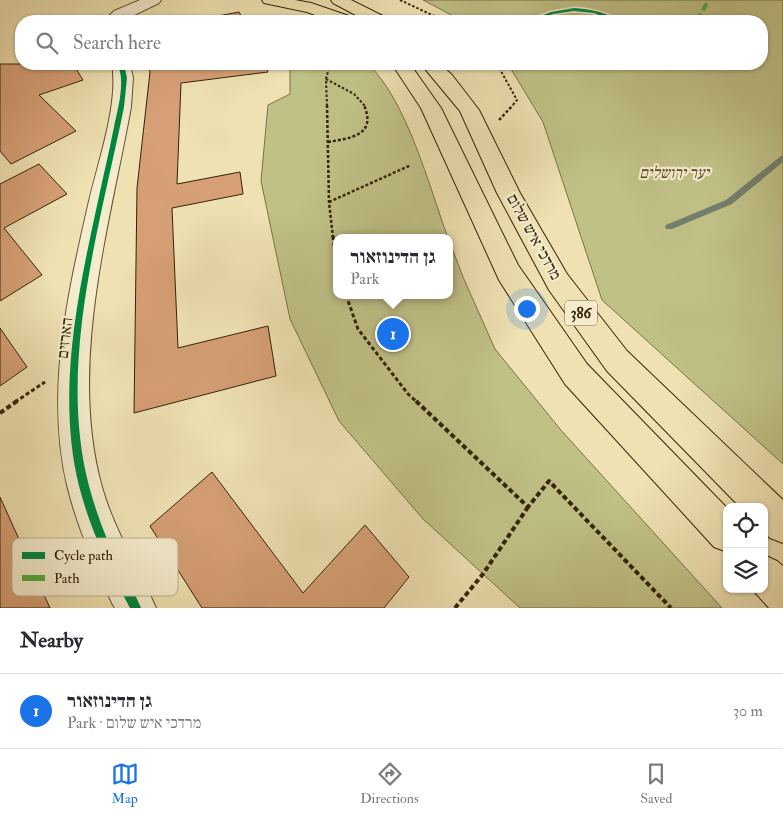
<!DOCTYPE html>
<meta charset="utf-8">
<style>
:root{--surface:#fff;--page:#f7f7f7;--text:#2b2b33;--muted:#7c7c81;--line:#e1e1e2;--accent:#1a73e8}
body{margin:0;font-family:"IM FELL Double Pica","Frank Ruhl Libre",serif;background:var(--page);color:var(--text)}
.controls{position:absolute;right:15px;bottom:15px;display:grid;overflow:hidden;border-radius:10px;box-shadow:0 1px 4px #0004}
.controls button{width:45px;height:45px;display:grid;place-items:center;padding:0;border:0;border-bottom:1px solid var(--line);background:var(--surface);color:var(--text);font:25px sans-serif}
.you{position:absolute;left:526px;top:308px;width:18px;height:18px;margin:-12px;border:4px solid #fff;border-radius:50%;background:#1a73e8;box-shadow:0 0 0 8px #1a73e833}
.badge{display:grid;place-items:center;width:32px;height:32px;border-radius:50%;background:var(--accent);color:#fff;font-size:16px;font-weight:700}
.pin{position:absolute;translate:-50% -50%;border:2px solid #fff;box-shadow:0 1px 5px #0006}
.popup{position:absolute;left:333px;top:234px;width:120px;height:65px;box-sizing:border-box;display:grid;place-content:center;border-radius:10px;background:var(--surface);filter:drop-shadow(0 1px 4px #0005);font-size:16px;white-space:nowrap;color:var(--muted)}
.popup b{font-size:19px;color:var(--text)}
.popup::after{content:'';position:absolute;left:50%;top:100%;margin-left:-10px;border:10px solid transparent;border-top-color:var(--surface)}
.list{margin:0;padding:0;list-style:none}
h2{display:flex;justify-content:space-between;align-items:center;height:65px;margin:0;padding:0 20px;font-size:21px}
h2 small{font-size:16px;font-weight:400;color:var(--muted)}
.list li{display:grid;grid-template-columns:32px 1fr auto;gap:15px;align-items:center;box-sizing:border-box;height:75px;padding:0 20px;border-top:1px solid var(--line)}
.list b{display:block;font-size:19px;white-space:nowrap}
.list p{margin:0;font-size:16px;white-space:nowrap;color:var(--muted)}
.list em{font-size:16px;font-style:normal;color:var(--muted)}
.icon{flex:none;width:28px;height:28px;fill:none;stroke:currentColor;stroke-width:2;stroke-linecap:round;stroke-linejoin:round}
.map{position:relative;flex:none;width:783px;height:608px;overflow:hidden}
.search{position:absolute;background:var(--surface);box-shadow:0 1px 4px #0004;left:15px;right:15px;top:15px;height:55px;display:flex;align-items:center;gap:12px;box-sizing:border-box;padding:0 18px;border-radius:20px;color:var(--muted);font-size:19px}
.sheet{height:140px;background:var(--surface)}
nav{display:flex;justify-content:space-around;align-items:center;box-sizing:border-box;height:70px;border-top:1px solid var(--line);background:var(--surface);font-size:14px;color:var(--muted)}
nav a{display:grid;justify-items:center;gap:2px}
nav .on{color:var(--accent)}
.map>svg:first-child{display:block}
</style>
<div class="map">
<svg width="783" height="608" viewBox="0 0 783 608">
<rect width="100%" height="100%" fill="#efe1b2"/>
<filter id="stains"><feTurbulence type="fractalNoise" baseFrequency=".004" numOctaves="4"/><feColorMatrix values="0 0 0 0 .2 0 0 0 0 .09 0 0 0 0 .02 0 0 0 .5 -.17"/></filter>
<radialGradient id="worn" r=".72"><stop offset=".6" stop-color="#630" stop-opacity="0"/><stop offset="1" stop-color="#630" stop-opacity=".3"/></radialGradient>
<g fill="#c0c187" stroke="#7a7248">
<polygon points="423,0 783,0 783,464 602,300 543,122 508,64 762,64 762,21 463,21"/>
<path d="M287,64h81c39,37 61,122 80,174h-111v57h112v-55l14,37 32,72 65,80 162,179h-202l-97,-89 -84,-98 -49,-102 -29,-138 7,-76 22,-11v-26z"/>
</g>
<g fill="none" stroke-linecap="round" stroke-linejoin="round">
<polygon fill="#737f6f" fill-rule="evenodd" points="781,156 783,156 783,162 732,204 672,229 666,229 665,227 666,225 726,200"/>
</g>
<g fill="#d69f76" stroke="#352308">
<polygon points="239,12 244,21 192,21"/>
<polygon points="0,64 73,64 83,80 39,95 76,131 11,164 0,151"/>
<polygon points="148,64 264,64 268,72 181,83 177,184 240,172 243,194 172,208 178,348 268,326 276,376 134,413 137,188 150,72"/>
<polygon points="39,164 67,194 4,228 42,275 0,301 0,184"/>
<polygon points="0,328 27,367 0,386"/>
<polygon points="212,472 303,593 365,525 409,577 384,608 202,608 150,526"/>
<polygon points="0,497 50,608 0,608"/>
</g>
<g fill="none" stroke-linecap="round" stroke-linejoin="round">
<g stroke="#645232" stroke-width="2">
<g id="street">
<polygon points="140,0 161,0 159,3 122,21 104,21 114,11"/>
<path d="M112,64h18l3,14 -2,29c-22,121 -63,258 -29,380 12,43 36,80 54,121h-41l-2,-3c-18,-38 -36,-78 -46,-120 -22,-94 1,-192 22,-284 9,-39 30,-98 23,-137z"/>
</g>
</g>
<g stroke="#352308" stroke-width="2">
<g id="primary">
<polygon points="262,0 295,0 311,3 352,17 354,21 331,21 307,12 264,3"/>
<polygon points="331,0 351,0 385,17 387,21 367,21 333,3"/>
<polygon points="392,64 410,64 441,108 518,265 587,364 727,508 727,552 714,547 565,384 499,280 421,108"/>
<polygon points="421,64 440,64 452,75 479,110 520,193 567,274 627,351 783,500 783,543 770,538 764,532 764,507 740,507 607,371 549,290 497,193 460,111"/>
<polygon points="764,555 777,561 783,566 783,608 769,608 752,589 764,589"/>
</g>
</g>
<g stroke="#352308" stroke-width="2" stroke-dasharray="2.5 2" stroke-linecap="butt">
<polyline points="400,0 445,21"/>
<polyline points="497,64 517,100 512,106"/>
<polyline points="326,79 354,94 365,106"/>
<polyline points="327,106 326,79 330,64"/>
</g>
<g stroke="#352308" stroke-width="2.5" stroke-dasharray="3 2" stroke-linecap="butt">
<polyline points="327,105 329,202 333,238"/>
<polyline points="499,120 513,105"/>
<path d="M328,142c22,-4 49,-6 36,-37"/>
<polyline points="329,202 411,165"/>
</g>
<g stroke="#352308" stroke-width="3" stroke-dasharray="4 2.5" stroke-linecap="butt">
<polyline points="333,236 337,271"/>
<polyline points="346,295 358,329 408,394 417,402"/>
<polyline points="15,402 45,382"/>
</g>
<g stroke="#352308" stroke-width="4" stroke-dasharray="5 3" stroke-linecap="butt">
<polyline points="416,401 528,507 549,481 671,608"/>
<polyline points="0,413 17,401"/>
<polyline points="455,608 483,574 528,507"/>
</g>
<use href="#street" fill="#f5eccd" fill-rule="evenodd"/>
<use href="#primary" fill="#efe1b2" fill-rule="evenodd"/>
<polyline stroke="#54aa41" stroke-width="4" stroke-dasharray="8 4" stroke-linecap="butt" points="697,21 707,3 706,0"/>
<g stroke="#f5eccd" stroke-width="3">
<g id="cycleway">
<path d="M574,8c16,1 32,4 45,13h-5l-20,-8 -20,-2 -21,3 -20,7h-5l23,-9z"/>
<path d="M118,64h6l3,14 -3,29c-24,119 -67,258 -35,379 8,30 19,58 33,85 6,12 14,24 19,37h-11c-21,-39 -40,-79 -51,-122 -23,-94 -1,-193 19,-285 5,-24 11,-49 16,-74 3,-15 8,-32 7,-48 0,-5 -2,-10 -3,-15z"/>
</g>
</g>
<use href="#cycleway" fill="#00873e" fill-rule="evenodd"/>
</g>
<g text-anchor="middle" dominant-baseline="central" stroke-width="4.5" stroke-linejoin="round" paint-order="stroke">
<rect fill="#f5eccd" stroke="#6f5f43" stroke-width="1" x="565" y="300.5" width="32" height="25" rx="4"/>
<g font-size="15" font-weight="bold" fill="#352308">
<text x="581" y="313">386</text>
</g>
<g font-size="16" font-style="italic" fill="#584a28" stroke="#f5eccd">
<text x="674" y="173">יער ירושלים</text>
</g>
<g font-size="16" fill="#352308" stroke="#f5eccd">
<text transform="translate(534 237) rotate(61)">מרדכי איש שלום</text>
<text transform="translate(65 338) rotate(-83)">הארזים</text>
</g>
</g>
<rect x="12" y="538" width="166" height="58" rx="8" fill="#f5eccd" stroke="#bbb092" stroke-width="1"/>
<rect x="22" y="552" width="23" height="7" fill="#00873e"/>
<rect x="22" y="575" width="23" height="6" fill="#54aa41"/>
<g font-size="14" fill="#352308">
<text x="54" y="560">Cycle path</text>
<text x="54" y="583">Path</text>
</g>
<rect width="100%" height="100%" filter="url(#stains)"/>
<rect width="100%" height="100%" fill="url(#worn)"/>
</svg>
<div class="controls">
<button><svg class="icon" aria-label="locate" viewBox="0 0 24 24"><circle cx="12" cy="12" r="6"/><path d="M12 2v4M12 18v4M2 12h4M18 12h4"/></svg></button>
<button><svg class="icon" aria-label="layers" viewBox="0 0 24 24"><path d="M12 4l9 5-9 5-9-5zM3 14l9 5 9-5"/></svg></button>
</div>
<div class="you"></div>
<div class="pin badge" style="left:393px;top:334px">1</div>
<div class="popup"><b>גן הדינוזאור</b>Park</div>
<div class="search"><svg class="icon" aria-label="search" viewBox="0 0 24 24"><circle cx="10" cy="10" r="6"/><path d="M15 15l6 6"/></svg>Search here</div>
</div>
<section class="sheet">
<h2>Nearby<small></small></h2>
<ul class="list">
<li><span class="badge">1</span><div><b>גן הדינוזאור</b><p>Park · מרדכי איש שלום</p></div><em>30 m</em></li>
</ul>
</section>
<nav>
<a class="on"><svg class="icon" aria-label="map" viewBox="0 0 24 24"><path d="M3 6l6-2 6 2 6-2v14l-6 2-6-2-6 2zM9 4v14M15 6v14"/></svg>Map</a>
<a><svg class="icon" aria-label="directions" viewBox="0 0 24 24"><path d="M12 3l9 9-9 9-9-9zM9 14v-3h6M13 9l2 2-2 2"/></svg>Directions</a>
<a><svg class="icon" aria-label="saved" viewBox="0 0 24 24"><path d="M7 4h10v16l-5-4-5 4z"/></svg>Saved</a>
</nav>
